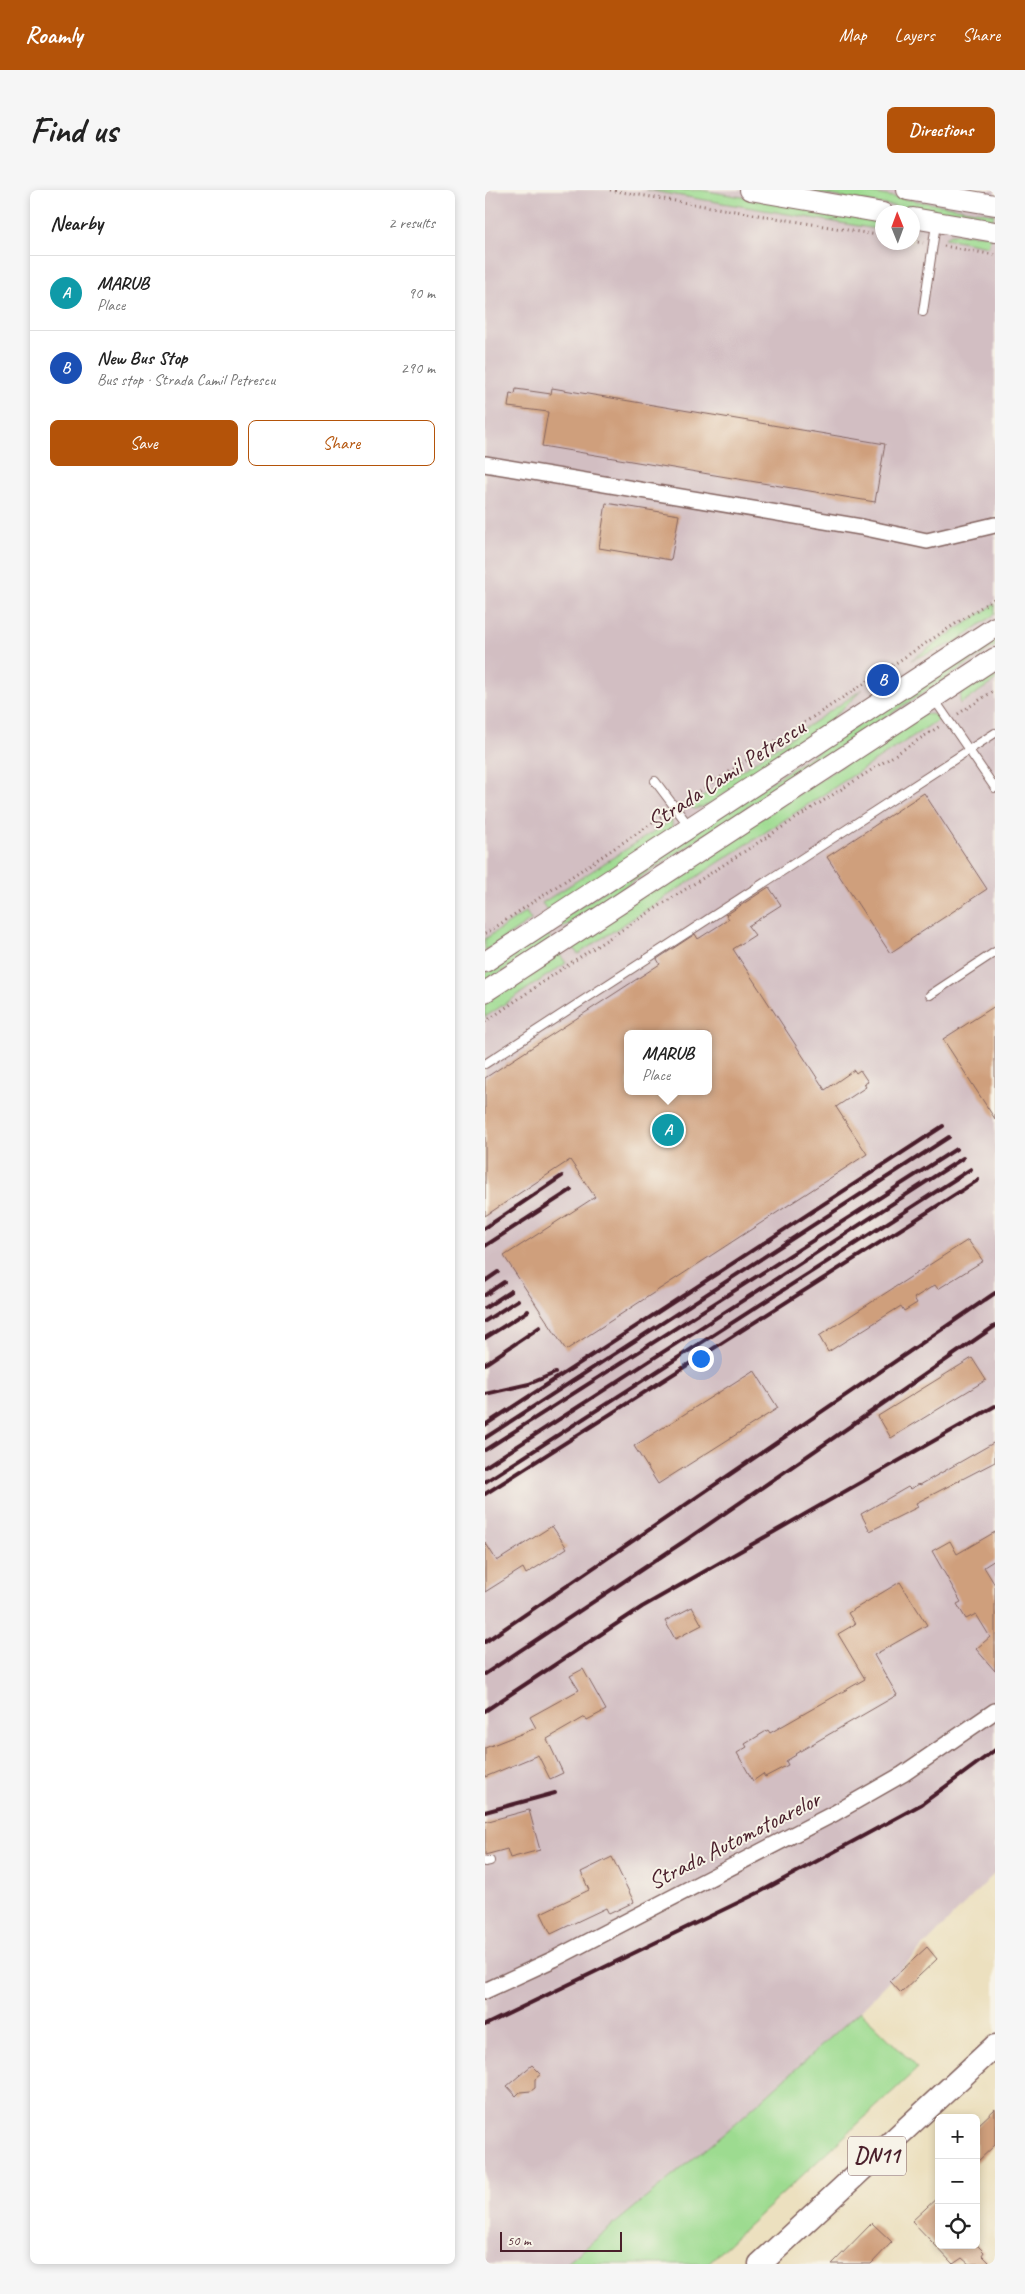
<!DOCTYPE html>
<meta charset="utf-8">
<style>
:root{--surface:#fff;--page:#f6f6f6;--text:#222;--muted:#767676;--line:#e0e0e0;--accent:#b45309}
body{margin:0;font-family:Caveat,sans-serif;background:var(--page);color:var(--text)}
.controls{position:absolute;right:15px;bottom:15px;display:grid;overflow:hidden;border-radius:8px;box-shadow:0 2px 8px #0003}
.controls button{width:45px;height:45px;display:grid;place-items:center;padding:0;border:0;border-bottom:1px solid var(--line);background:var(--surface);color:var(--text);font:25px sans-serif}
.compass{position:absolute;left:390px;top:15px;width:45px;height:45px;border-radius:50%;background:var(--surface);box-shadow:0 2px 8px #0003;rotate:359deg}
.scale{position:absolute;left:15px;bottom:12px;width:122px;box-sizing:border-box;padding-left:5px;border:2px solid #4a1f2b;border-top:0;font-size:14px;line-height:18px;white-space:nowrap;color:#4a1f2b;-webkit-text-stroke:4px #f7f3e8;paint-order:stroke}
.you{position:absolute;left:215px;top:1168px;width:18px;height:18px;margin:-12px;border:4px solid #fff;border-radius:50%;background:#1a73e8;box-shadow:0 0 0 8px #1a73e833}
.badge{display:grid;place-items:center;width:32px;height:32px;border-radius:50%;background:var(--accent);color:#fff;font-size:16px;font-weight:700}
.pin{position:absolute;translate:-50% -50%;border:2px solid #fff;box-shadow:0 1px 5px #0006}
.popup{position:absolute;left:139px;top:840px;width:88px;height:65px;box-sizing:border-box;display:grid;place-content:center;border-radius:8px;background:var(--surface);filter:drop-shadow(0 1px 4px #0005);font-size:16px;white-space:nowrap;color:var(--muted)}
.popup b{font-size:19px;color:var(--text)}
.popup::after{content:'';position:absolute;left:50%;top:100%;margin-left:-10px;border:10px solid transparent;border-top-color:var(--surface)}
.list{margin:0;padding:0;list-style:none}
h2{display:flex;justify-content:space-between;align-items:center;height:65px;margin:0;padding:0 20px;font-size:21px}
h2 small{font-size:16px;font-weight:400;color:var(--muted)}
.list li{display:grid;grid-template-columns:32px 1fr auto;gap:15px;align-items:center;box-sizing:border-box;height:75px;padding:0 20px;border-top:1px solid var(--line)}
.list b{display:block;font-size:19px;white-space:nowrap}
.list p{margin:0;font-size:16px;white-space:nowrap;color:var(--muted)}
.list em{font-size:16px;font-style:normal;color:var(--muted)}
.actions{display:flex;gap:10px;padding:15px 20px}
.actions a{flex:1;padding:11px 0;border:1px solid var(--accent);border-radius:8px;text-align:center;font-size:18px;color:var(--accent)}
.actions .main{background:var(--accent);color:#fff}
.icon{flex:none;width:28px;height:28px;fill:none;stroke:currentColor;stroke-width:2;stroke-linecap:round;stroke-linejoin:round}
.map{position:relative;flex:none;width:510px;height:2074px;overflow:hidden;border-radius:8px}
header{display:flex;align-items:center;gap:30px;box-sizing:border-box;height:70px;padding:0 25px;background:var(--accent);color:#fff}
header strong{font-size:24px}
nav{display:flex;gap:28px;margin-inline-start:auto;font-size:18px}
.intro{display:flex;align-items:center;justify-content:space-between;box-sizing:border-box;height:120px;padding:0 30px}
h1{margin:0;font-size:35px}
.button{padding:12px 22px;border-radius:8px;background:var(--accent);color:#fff;font-size:18px;font-weight:700}
main{display:flex;gap:30px;padding:0 30px}
aside{flex:1;background:var(--surface);border-radius:8px;box-shadow:0 2px 8px #0003}
.map>svg:first-child{display:block}
</style>
<header>
<strong>Roamly</strong>
<nav><a>Map</a><a>Layers</a><a>Share</a></nav>
</header>
<div class="intro"><h1>Find us</h1><a class="button">Directions</a></div>
<main>
<aside>
<h2>Nearby<small>2 results</small></h2>
<ul class="list">
<li><span class="badge" style="background:#0f9aa8">A</span><div><b>MARUB</b><p>Place</p></div><em>90 m</em></li>
<li><span class="badge" style="background:#1a4fb4">B</span><div><b>New Bus Stop</b><p>Bus stop · Strada Camil Petrescu</p></div><em>290 m</em></li>
</ul>
<div class="actions"><a class="main">Save</a><a>Share</a></div>
</aside>
<div class="map">
<svg width="510" height="2074" viewBox="0 0 510 2074">
<rect width="100%" height="100%" fill="#f7f3e8"/>
<filter id="ink" filterUnits="userSpaceOnUse"><feTurbulence type="fractalNoise" baseFrequency=".02" numOctaves="2"/><feDisplacementMap in="SourceGraphic" scale="10" xChannelSelector="R" yChannelSelector="G"/><feConvolveMatrix kernelMatrix="1 2 1 2 8 2 1 2 1" color-interpolation-filters="sRGB"/></filter>
<filter id="wash" filterUnits="userSpaceOnUse"><feTurbulence type="fractalNoise" baseFrequency=".0096" numOctaves="4" result="noise"/><feDisplacementMap in="SourceGraphic" scale="20" xChannelSelector="R" yChannelSelector="G"/><feGaussianBlur stdDeviation="1.12" result="paint"/><feColorMatrix in="noise" values="0 0 0 0 0 0 0 0 0 0 0 0 0 0 0 0 0 1.4 0 .05"/><feComposite in="paint" operator="in"/></filter>
<g filter="url(#wash)">
<rect width="100%" height="100%" fill="#ece0bf"/>
<path fill="#d2bec2" fill-rule="evenodd" d="M0,0h510v1683l-135,138 -118,107 -169,146h-88zM398,22h30v30h-30zM143,844h80v57h-80z"/>
<g fill="#9ddb90" stroke="#747d5e">
<polygon points="161,0 216,0 397,31 397,40"/>
<polygon points="314,0 367,0 509,24 507,33"/>
<polygon points="465,44 506,45 503,56 460,48"/>
<polygon points="510,414 510,424 469,453 426,470"/>
<polygon points="510,446 510,456 77,738 72,732"/>
<path d="M510,474v17l-35,23c-1,-23 18,-28 35,-40z"/>
<polygon points="378,499 342,533 223,615 210,619 204,616"/>
<polygon points="446,524 456,528 93,764 85,753 435,525"/>
<polygon points="187,630 187,638 63,721 57,713"/>
<polygon points="41,722 46,730 0,761 0,749"/>
<polygon points="62,743 66,749 0,793 0,784"/>
<polygon points="73,762 81,773 0,827 0,812"/>
<polygon points="375,1821 433,1878 222,2074 81,2074 243,1940"/>
</g>
<g id="blocks">
<g fill="#cf9f7b" fill-rule="evenodd">
<polygon points="67,198 400,254 390,312 57,256 63,222 23,217 25,203 30,204 31,199 66,204"/>
<polygon points="121,313 194,325 186,370 114,358"/>
<polygon points="439,603 502,699 405,763 342,667"/>
<path d="M284,697l12,18 -33,21 7,9 -22,14 92,141 29,-20 2,3 4,-3 8,12 -4,2 2,3 -30,20 31,47 -301,196 -62,-94 91,-59 -25,-37 -85,56v-138l175,-114 -3,-5 38,-25 3,5 31,-20 -3,-4zM143,844h80v57h-80z"/>
<polygon points="510,816 510,929 458,849"/>
<polygon points="483,1050 498,1071 453,1099 450,1095 429,1108 432,1113 419,1121 416,1116 343,1162 334,1146"/>
<polygon points="487,1168 501,1190 406,1248 393,1226"/>
<polygon points="269,1180 293,1218 173,1294 149,1256"/>
<polygon points="510,1252 510,1272 431,1313 433,1317 385,1341 376,1324 423,1297 425,1299 434,1294 435,1295"/>
<polygon points="67,1336 82,1358 41,1384 38,1378 0,1402 0,1352 12,1371"/>
<polygon points="510,1342 510,1370 499,1377 510,1395 510,1481 491,1459 505,1447 491,1424 481,1429 472,1414 476,1412 447,1361 465,1351 472,1364"/>
<polygon points="415,1392 442,1435 389,1465 412,1505 310,1564 311,1565 301,1571 303,1575 280,1587 278,1584 268,1591 252,1563 262,1557 260,1554 283,1540 285,1543 380,1489 353,1444 370,1434 363,1423"/>
<polygon points="207,1417 217,1435 190,1449 180,1431"/>
<polygon points="98,1479 121,1520 102,1530 100,1527 62,1549 78,1583 65,1589 53,1565 0,1587 0,1558 51,1538 45,1527 94,1500 85,1486"/>
<polygon points="44,1620 55,1660 25,1668 22,1659 0,1665 0,1632"/>
<polygon points="127,1667 149,1712 124,1724 121,1718 66,1744 56,1723 104,1700 96,1682"/>
<polygon points="442,1757 452,1769 416,1803 405,1791"/>
<polygon points="47,1875 56,1884 50,1889 50,1898 46,1901 35,1902 31,1906 22,1896"/>
<polygon points="510,1919 510,1955 491,1973 491,1937"/>
<polygon points="454,2006 454,2055 492,2055 499,2062 497,2065 506,2074 484,2074 477,2068 468,2074 427,2031"/>
<polygon points="387,2033 407,2052 386,2074 347,2074"/>
</g>
</g>
</g>
<g filter="url(#ink)">
<use href="#blocks" fill-opacity="0" stroke="#83635f" stroke-width="1"/>
<g fill="none" stroke-linecap="round" stroke-linejoin="round">
<g stroke="#83635f" stroke-width="10">
<g id="lane">
<polyline points="438,122 451,34"/>
<polyline points="449,509 510,598"/>
<polyline points="170,591 204,636"/>
<polyline points="445,805 510,762"/>
<polyline points="0,874 510,543"/>
<polyline points="0,1672 5,1671"/>
</g>
</g>
<g stroke="#83635f" stroke-width="18">
<g id="street">
<polyline points="0,274 376,337 442,351 510,335"/>
<polyline points="0,1801 69,1769 350,1623 418,1584 510,1521"/>
</g>
</g>
<g stroke="#83635f" stroke-width="22">
<g id="secondary">
<polyline points="265,0 398,23"/>
<polyline points="422,0 510,15"/>
<polyline points="428,28 510,42"/>
<polyline points="0,772 510,437"/>
<polyline points="0,802 510,468"/>
</g>
</g>
<g stroke="#83635f" stroke-width="25">
<polyline id="primary" points="275,2074 510,1856"/>
</g>
<g stroke="#83635f" stroke-width="3" stroke-dasharray="1 4" stroke-linecap="butt">
<polyline points="125,0 398,46"/>
<polyline points="428,51 438,53"/>
<polyline points="459,56 510,65"/>
<polyline points="473,524 510,500"/>
<polyline points="198,612 510,408"/>
<polyline points="0,744 181,624"/>
<polyline points="0,832 87,772 455,536"/>
</g>
<use href="#lane" stroke="#fff" stroke-width="8"/>
<use href="#street" stroke="#fff" stroke-width="15"/>
<use href="#secondary" stroke="#fff" stroke-width="20"/>
<use href="#primary" stroke="#fff" stroke-width="22"/>
<g stroke="#4a1f2b" stroke-width="4">
<polyline points="0,1038 77,986"/>
<polyline points="0,1056 86,1000"/>
<polyline points="0,1091 13,1082"/>
<polyline points="0,1105 19,1092"/>
<polyline points="0,1118 26,1101"/>
<polyline points="0,1131 33,1110"/>
<polyline points="0,1148 43,1121"/>
<polyline points="0,1174 55,1137"/>
<polyline points="0,1204 44,1194 70,1183"/>
<polyline points="0,1235 458,936"/>
<polyline points="0,1248 464,947"/>
<polyline points="0,1260 471,959"/>
<polyline points="0,1277 478,968"/>
<polyline points="0,1292 486,979"/>
<polyline points="0,1304 493,990"/>
<polyline points="0,1452 510,1103"/>
<polyline points="0,1484 201,1350 510,1136"/>
<polyline points="0,1521 157,1417 510,1216"/>
<polyline points="0,1622 70,1603"/>
<polyline points="0,1835 275,1702 437,1614 510,1560"/>
</g>
</g>
</g>
<g text-anchor="middle" dominant-baseline="central" stroke-width="4" stroke-linejoin="round" paint-order="stroke">
<rect fill="#f7f3e8" stroke="#7e5f64" stroke-width="1" x="363" y="1946.5" width="58" height="39" rx="4"/>
<g font-size="22" font-weight="bold" fill="#4a1f2b">
<text x="392" y="1966">DN11</text>
</g>
<g font-size="24" fill="#4a1f2b" stroke="#f7f3e8">
<text transform="translate(241 584) rotate(-33)">Strada Camil Petrescu</text>
<text transform="translate(249 1650) rotate(-27)">Strada Automotoarelor</text>
</g>
</g>
</svg>
<div class="controls">
<button>+</button>
<button>−</button>
<button><svg class="icon" aria-label="locate" viewBox="0 0 24 24"><circle cx="12" cy="12" r="6"/><path d="M12 2v4M12 18v4M2 12h4M18 12h4"/></svg></button>
</div>
<svg class="compass" viewBox="-18 -18 36 36"><path d="M0-13l5 13h-10z" fill="#e53935"/><path d="M0 13l5-13h-10z" fill="#767676"/></svg>
<div class="scale">50 m</div>
<div class="you"></div>
<div class="pin badge" style="left:183px;top:940px;background:#0f9aa8">A</div>
<div class="popup"><b>MARUB</b>Place</div>
<div class="pin badge" style="left:398px;top:490px;background:#1a4fb4">B</div>
</div>
</main>
